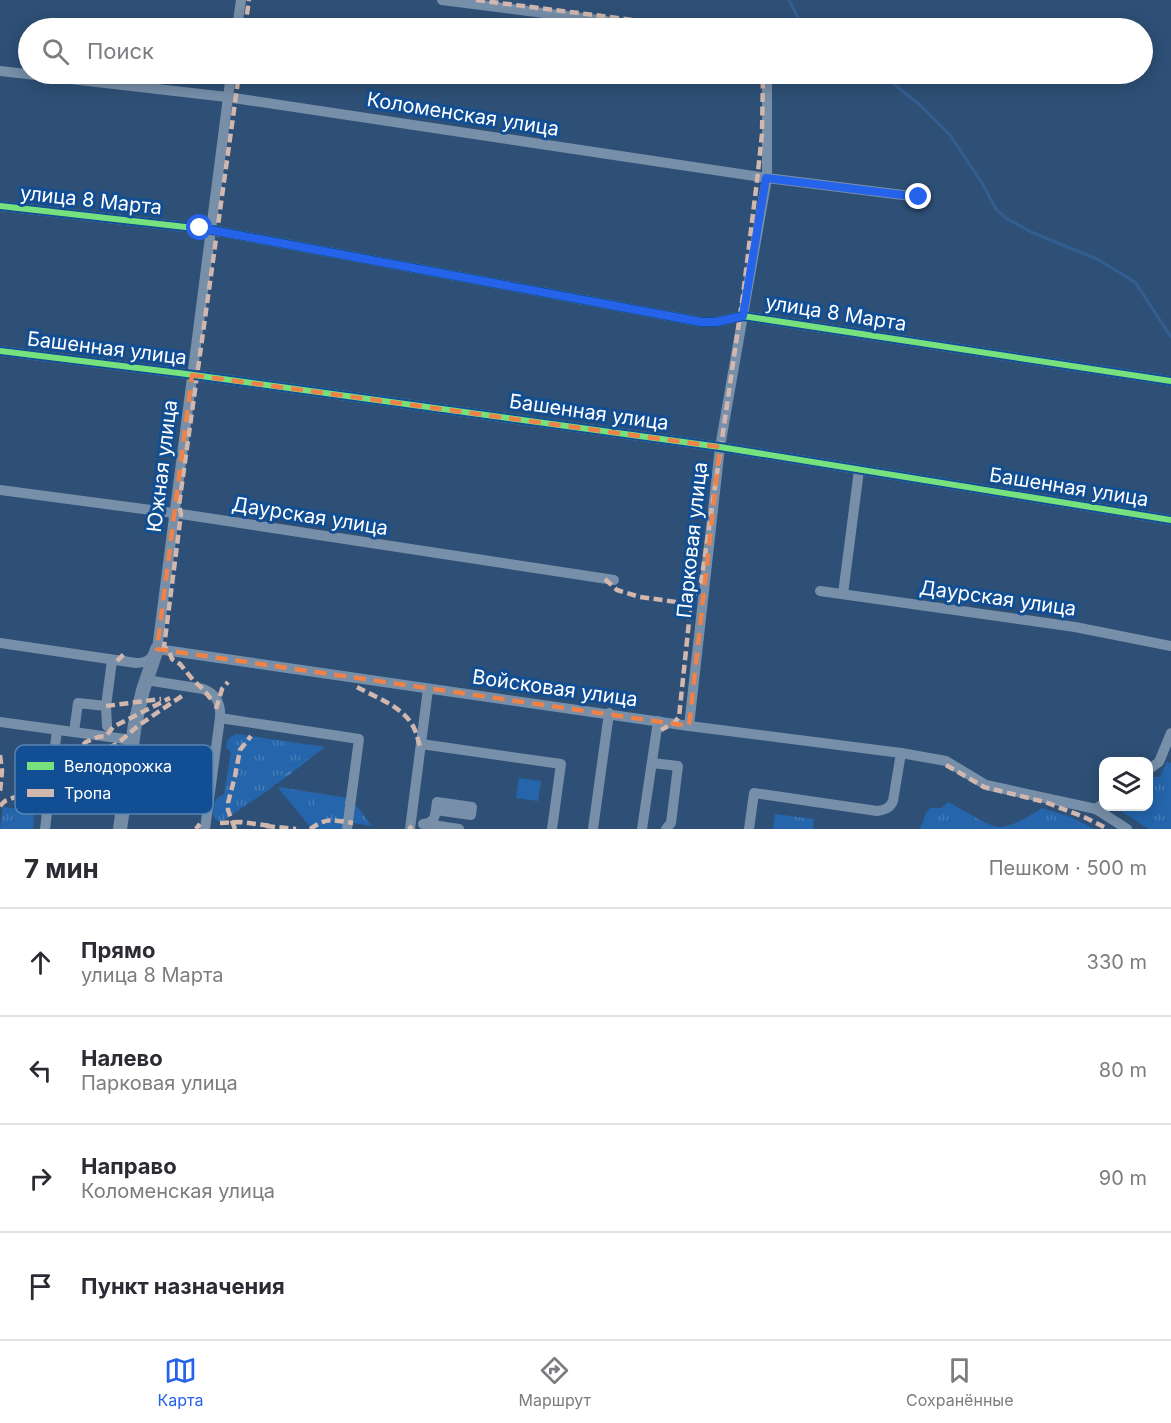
<!DOCTYPE html>
<html lang="ru">
<meta charset="utf-8">
<style>
:root{--surface:#fff;--page:#f7f7f7;--text:#2b2b33;--muted:#7c7c81;--line:#e1e1e2;--accent:#2563eb}
body{margin:0;font-family:Inter,sans-serif;background:var(--page);color:var(--text)}
.controls{position:absolute;right:18px;bottom:18px;display:grid;overflow:hidden;border-radius:12px;box-shadow:0 3px 15px #0003}
.controls button{width:54px;height:54px;display:grid;place-items:center;padding:0;border:0;border-bottom:2px solid var(--line);background:var(--surface);color:var(--text);font:30px sans-serif}
.stop{position:absolute;width:18px;height:18px;margin:-14px;border:4px solid #2563eb;border-radius:50%;background:#fff}
.stop.end{background:#2563eb;border-color:#fff;box-shadow:0 2px 6px #0008}
.list{margin:0;padding:0;list-style:none}
h2{display:flex;justify-content:space-between;align-items:center;height:78px;margin:0;padding:0 24px;font-size:26px}
h2 small{font-size:20px;font-weight:400;color:var(--muted)}
.list li{display:grid;grid-template-columns:39px 1fr auto;gap:18px;align-items:center;box-sizing:border-box;height:108px;padding:0 24px;border-top:2px solid var(--line)}
.list b{display:block;font-size:22px;white-space:nowrap}
.list p{margin:0;font-size:20px;white-space:nowrap;color:var(--muted)}
.list em{font-size:20px;font-style:normal;color:var(--muted)}
.icon{flex:none;width:33px;height:33px;fill:none;stroke:currentColor;stroke-width:2;stroke-linecap:round;stroke-linejoin:round}
.map{position:relative;flex:none;width:1171px;height:829px;overflow:hidden}
.search{position:absolute;background:var(--surface);box-shadow:0 3px 15px #0003;left:18px;right:18px;top:18px;height:66px;display:flex;align-items:center;gap:15px;box-sizing:border-box;padding:0 21px;border-radius:33px;color:var(--muted);font-size:22px}
.sheet{height:510px;background:var(--surface)}
nav{display:flex;justify-content:space-around;align-items:center;box-sizing:border-box;height:84px;border-top:2px solid var(--line);background:var(--surface);font-size:16px;color:var(--muted)}
nav a{display:grid;justify-items:center;gap:3px}
nav .on{color:var(--accent)}
.map>svg:first-child{display:block}
</style>
<div class="map">
<svg width="1171" height="829" viewBox="0 0 1171 829">
<defs>
<pattern id="grass-tufts" width="24" height="20" patternUnits="userSpaceOnUse" patternTransform="scale(1.5)"><rect width="24" height="20" fill="#2465ab"/><path d="M3 7l-1-3M5 7V3M7 7l1-3M15 17l-1-3M17 17v-4M19 17l1-3" fill="none" stroke="#457cb8"/></pattern>
<pattern id="forest-firs" width="22" height="20" patternUnits="userSpaceOnUse" patternTransform="scale(1.5)"><rect width="22" height="20" fill="#2465ab"/><path d="M5 1l3.5 6h-7zM16 11l3.5 6h-7z" fill="#457cb8"/></pattern>
</defs>
<rect width="100%" height="100%" fill="#2e5076"/>
<g fill="url(#grass-tufts)">
<path d="M237,734l88,13 -48,37h-2l-2,3 -52,35c-12,-3 -9,-16 -4,-24l7,-4 7,-42 -5,-5c1,-8 4,-11 11,-13z"/>
<polygon points="1167,761 1169,764 1171,762 1171,829 1149,829 1116,808 1118,807 1148,806 1149,778 1150,777 1160,777"/>
<polygon points="519,778 541,781 538,801 516,798"/>
<polygon points="279,787 348,798 344,829 312,829 279,789"/>
<path d="M948,802c12,6 39,24 51,25 11,1 34,-13 43,-19l29,9 23,12h-174l6,-16 4,-5h11z"/>
<polygon points="355,804 372,826 353,823"/>
<polygon points="3,807 35,811 33,829 0,829"/>
<polygon points="775,814 814,819 813,829 773,829"/>
</g>
<polygon fill="url(#forest-firs)" points="283,741 285,741 280,778 308,758 307,761 277,784"/>
<polygon fill="#2465ab" points="316,799 329,801 328,813 314,811"/>
<g fill="none" stroke-linecap="round" stroke-linejoin="round">
<g stroke="#335f90" stroke-width="3">
<polyline points="789,0 799,20 808,28"/>
<polyline points="879,74 894,84 921,106 950,135 982,183 996,209 1006,218 1031,232 1097,259 1135,282 1171,337"/>
</g>
<g stroke="#778fa9" stroke-width="10">
<polyline points="442,0 661,28"/>
<polyline points="237,28 241,0"/>
<polyline points="0,71 227,97 767,178 919,197"/>
<polyline points="0,206 212,230 701,322 716,322 743,316 1171,381"/>
<polyline points="0,351 179,373 720,447 1171,520"/>
<polyline points="0,490 181,514 614,580"/>
<polyline points="820,591 1075,627 1171,646"/>
<polyline points="843,594 859,470"/>
<path d="M0,643l136,20c12,0 16,-5 21,-14l282,41 250,36 212,27 45,8 40,24 110,24 8,-6"/>
<polyline points="157,649 231,74"/>
<path d="M146,680l57,9c14,5 18,15 17,29l139,21 -12,90"/>
<polyline points="106,706 107,726"/>
<polyline points="0,722 132,740"/>
<polyline points="689,726 720,447 767,178 767,74"/>
<polyline points="74,732 78,703 106,706 112,660"/>
<polyline points="421,744 561,764 552,829"/>
<polyline points="652,763 678,766 671,823 666,829"/>
<polyline points="1148,770 1159,762 1171,733"/>
<polyline points="1096,809 1127,829"/>
<path d="M423,824c14,-1 12,-11 14,-22l35,5 -1,8 -35,-5"/>
<polyline points="426,824 459,829"/>
<polyline points="45,829 57,730"/>
<polyline points="205,829 220,718"/>
<polyline points="410,829 428,689"/>
<polyline points="593,829 609,713"/>
<polyline points="642,829 658,721"/>
<path d="M749,829l5,-36 123,18c8,-1 13,-3 16,-10l8,-48"/>
</g>
<polyline stroke="#758ca7" stroke-width="14" points="120,829 135,724 143,690 157,649"/>
<g stroke="#d1b7ad" stroke-width="4.5" stroke-dasharray="9 4.5" stroke-linecap="butt">
<polyline points="476,0 696,28"/>
<polyline points="245,28 249,0"/>
<polyline points="605,579 617,590 640,597 684,603 690,612 679,717 674,723 661,730"/>
<polyline points="687,607 701,583 743,295 757,181 762,134 763,74"/>
<polyline points="117,661 125,653"/>
<path d="M357,687c20,11 47,20 57,41 3,6 4,13 6,18"/>
<polyline points="211,699 203,689 194,681 180,664 172,659 169,651 164,647 181,514 179,505 239,74"/>
<polyline points="106,706 161,699"/>
<polyline points="216,709 222,689 228,682"/>
<polyline points="70,753 90,756 117,744 139,725 185,694"/>
<polyline points="0,755 2,771 0,792"/>
<polyline points="90,756 98,761 101,773"/>
<polyline points="946,765 984,787 1045,802 1084,817 1108,829"/>
<polyline points="0,806 5,801 43,786 63,755 76,751 86,742 98,737 106,736 113,727 170,698"/>
<polyline points="220,823 241,822 272,826"/>
<polyline points="266,826 296,829"/>
<polyline points="409,826 412,829"/>
<polyline points="196,829 200,824"/>
<polyline points="235,829 228,810 228,803 235,776 240,750 251,736"/>
<path d="M310,829c18,-12 22,-9 43,-6"/>
</g>
<g stroke="#114e93" stroke-width="10">
<g id="cycleway">
<polyline points="0,206 212,230 701,322 716,322 743,316 1171,381"/>
<polyline points="0,351 179,373 720,447 1171,520"/>
</g>
</g>
<use href="#cycleway" stroke="#77e17e" stroke-width="6"/>
</g>
<g fill="none" stroke-linecap="round" stroke-linejoin="round">
<polyline stroke="#2563eb" stroke-width="8" points="200,228 701,322 716,322 743,316 766,178 919,197"/>
</g>
<path fill="none" stroke="#ee8249" stroke-width="4.5" stroke-dasharray="12 8" stroke-linejoin="round" d="M192,375l528,72 -31,279 -532,-77z"/>
<g text-anchor="middle" dominant-baseline="central" stroke-width="6" stroke-linejoin="round" paint-order="stroke">
<g font-size="20" fill="#fff" stroke="#114e93">
<text transform="translate(463 114) rotate(9)">Коломенская улица</text>
<text transform="translate(91 200) rotate(6)">улица 8 Марта</text>
<text transform="translate(836 313) rotate(9)">улица 8 Марта</text>
<text transform="translate(107 348) rotate(7)">Башенная улица</text>
<text transform="translate(589 412) rotate(8)">Башенная улица</text>
<text transform="translate(162 466) rotate(-83)">Южная улица</text>
<text transform="translate(1069 487) rotate(9)">Башенная улица</text>
<text transform="translate(310 516) rotate(9)">Даурская улица</text>
<text transform="translate(692 540) rotate(-84)">Парковая улица</text>
<text transform="translate(998 598) rotate(8)">Даурская улица</text>
<text transform="translate(555 688) rotate(8)">Войсковая улица</text>
</g>
</g>
<rect x="15" y="745" width="198" height="69" rx="9" fill="#114e93" stroke="#5883b3" stroke-width="1.5"/>
<rect x="27" y="762" width="27" height="8" fill="#77e17e"/>
<rect x="27" y="789" width="27" height="8" fill="#d1b7ad"/>
<g font-size="16" fill="#fff">
<text x="64" y="772">Велодорожка</text>
<text x="64" y="799">Тропа</text>
</g>
</svg>
<div class="controls">
<button><svg class="icon" aria-label="layers" viewBox="0 0 24 24"><path d="M12 4l9 5-9 5-9-5zM3 14l9 5 9-5"/></svg></button>
</div>
<div class="stop" style="left:200px;top:228px"></div>
<div class="stop end" style="left:919px;top:197px"></div>
<div class="search"><svg class="icon" aria-label="search" viewBox="0 0 24 24"><circle cx="10" cy="10" r="6"/><path d="M15 15l6 6"/></svg>Поиск</div>
</div>
<section class="sheet">
<h2>7 мин<small>Пешком · 500 m</small></h2>
<ul class="list">
<li><svg class="icon" aria-label="ahead" viewBox="0 0 24 24"><path d="M12 20V5M6 11l6-6 6 6"/></svg><div><b>Прямо</b><p>улица 8 Марта</p></div><em>330 m</em></li>
<li><svg class="icon" aria-label="left" viewBox="0 0 24 24"><path d="M17 20v-9H6M10 6l-5 5 5 5"/></svg><div><b>Налево</b><p>Парковая улица</p></div><em>80 m</em></li>
<li><svg class="icon" aria-label="right" viewBox="0 0 24 24"><path d="M7 20v-9h11M14 6l5 5-5 5"/></svg><div><b>Направо</b><p>Коломенская улица</p></div><em>90 m</em></li>
<li><svg class="icon" aria-label="arrive" viewBox="0 0 24 24"><path d="M6 21V4h12l-3 4 3 4H6"/></svg><div><b>Пункт назначения</b></div></li>
</ul>
</section>
<nav>
<a class="on"><svg class="icon" aria-label="map" viewBox="0 0 24 24"><path d="M3 6l6-2 6 2 6-2v14l-6 2-6-2-6 2zM9 4v14M15 6v14"/></svg>Карта</a>
<a><svg class="icon" aria-label="directions" viewBox="0 0 24 24"><path d="M12 3l9 9-9 9-9-9zM9 14v-3h6M13 9l2 2-2 2"/></svg>Маршрут</a>
<a><svg class="icon" aria-label="saved" viewBox="0 0 24 24"><path d="M7 4h10v16l-5-4-5 4z"/></svg>Сохранённые</a>
</nav>
